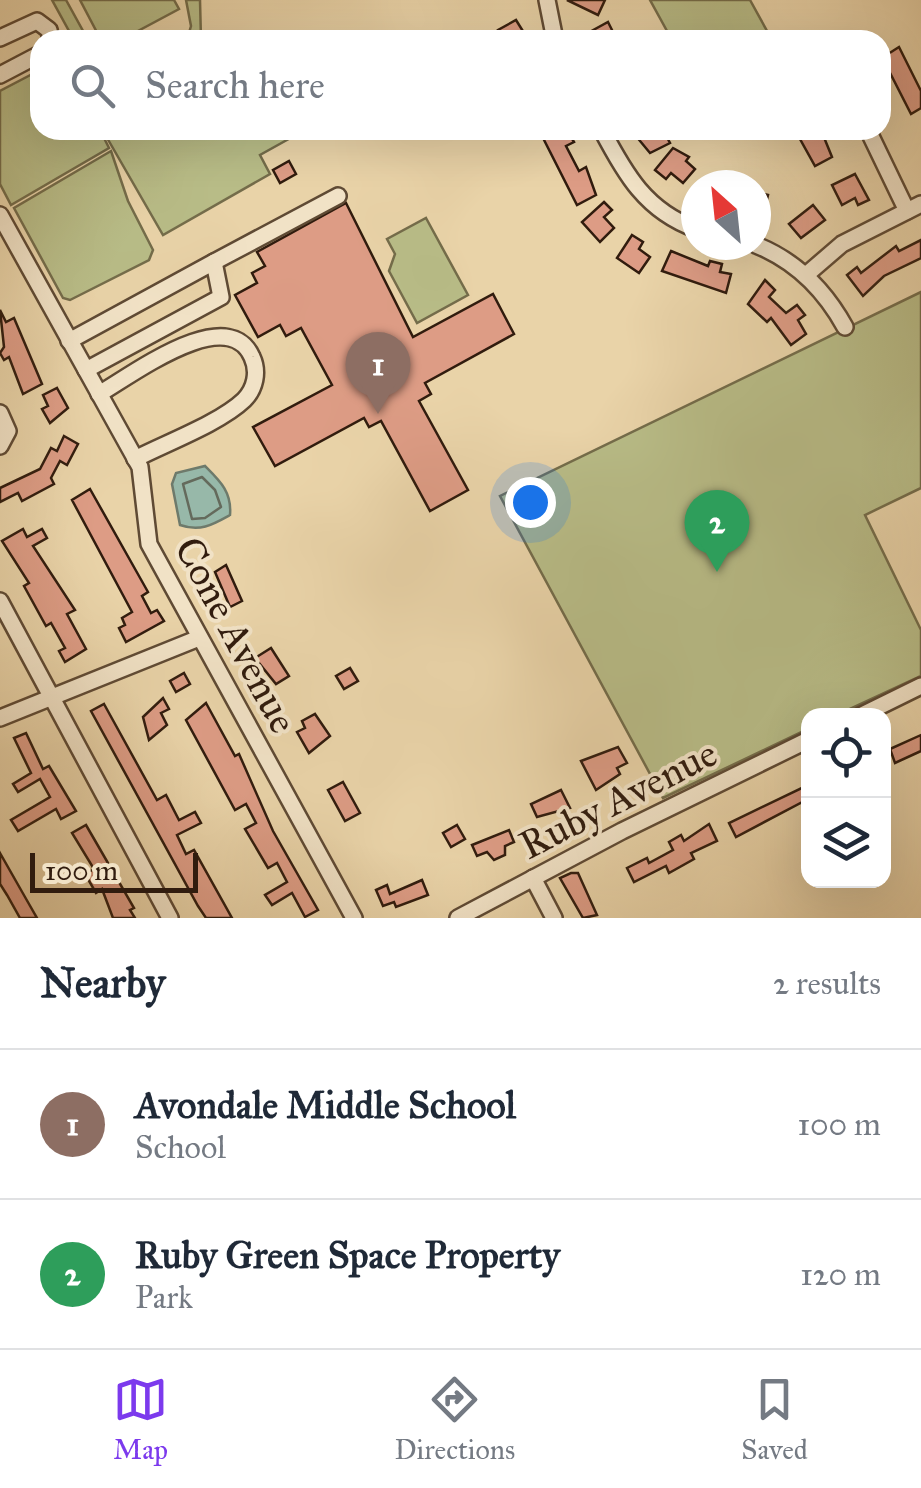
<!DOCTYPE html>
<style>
:root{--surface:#fff;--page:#f6f6f7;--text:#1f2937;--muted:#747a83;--line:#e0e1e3;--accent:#7c3aed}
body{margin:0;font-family:"IM FELL Great Primer",serif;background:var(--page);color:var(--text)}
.controls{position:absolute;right:30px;bottom:30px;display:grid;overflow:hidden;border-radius:20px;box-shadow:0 10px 40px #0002}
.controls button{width:90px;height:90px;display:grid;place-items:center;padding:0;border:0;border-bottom:2px solid var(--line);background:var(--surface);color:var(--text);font:50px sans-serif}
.compass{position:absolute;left:681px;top:170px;width:90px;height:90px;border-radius:50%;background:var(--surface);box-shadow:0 10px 40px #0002;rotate:333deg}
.scale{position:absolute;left:30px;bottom:25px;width:168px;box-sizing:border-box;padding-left:10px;border:5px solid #311c0e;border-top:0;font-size:28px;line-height:35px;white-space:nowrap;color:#311c0e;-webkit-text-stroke:8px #f1e2c6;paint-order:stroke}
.you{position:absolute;left:530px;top:502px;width:35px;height:35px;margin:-25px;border:8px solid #fff;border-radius:50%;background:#1a73e8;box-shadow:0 0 0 15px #1a73e833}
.badge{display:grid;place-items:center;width:65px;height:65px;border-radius:50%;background:var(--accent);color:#fff;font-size:32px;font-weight:700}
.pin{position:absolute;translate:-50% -82px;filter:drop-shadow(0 2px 5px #0008)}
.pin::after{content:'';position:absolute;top:52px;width:35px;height:30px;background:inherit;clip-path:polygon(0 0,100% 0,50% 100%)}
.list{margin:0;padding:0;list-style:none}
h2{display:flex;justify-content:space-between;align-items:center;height:130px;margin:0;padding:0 40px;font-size:42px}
h2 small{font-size:32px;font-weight:400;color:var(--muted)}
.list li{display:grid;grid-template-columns:65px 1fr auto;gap:30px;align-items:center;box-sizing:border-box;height:150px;padding:0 40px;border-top:2px solid var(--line)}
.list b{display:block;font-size:38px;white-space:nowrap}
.list p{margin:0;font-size:32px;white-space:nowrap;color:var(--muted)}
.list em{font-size:32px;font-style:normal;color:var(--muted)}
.icon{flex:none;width:55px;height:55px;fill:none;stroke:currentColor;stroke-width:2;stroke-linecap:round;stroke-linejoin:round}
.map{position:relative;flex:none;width:921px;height:918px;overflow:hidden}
.search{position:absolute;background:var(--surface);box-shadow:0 10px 40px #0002;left:30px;right:30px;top:30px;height:110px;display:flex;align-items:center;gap:25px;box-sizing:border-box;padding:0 35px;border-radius:30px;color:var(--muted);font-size:38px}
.sheet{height:430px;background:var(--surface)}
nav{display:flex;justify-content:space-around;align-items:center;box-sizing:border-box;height:140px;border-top:2px solid var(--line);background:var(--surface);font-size:28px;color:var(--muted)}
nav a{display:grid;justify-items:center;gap:5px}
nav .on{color:var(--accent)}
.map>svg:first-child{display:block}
</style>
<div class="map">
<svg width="921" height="918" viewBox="0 0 921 918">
<rect width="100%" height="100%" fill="#e9d3a8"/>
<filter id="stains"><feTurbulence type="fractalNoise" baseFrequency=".002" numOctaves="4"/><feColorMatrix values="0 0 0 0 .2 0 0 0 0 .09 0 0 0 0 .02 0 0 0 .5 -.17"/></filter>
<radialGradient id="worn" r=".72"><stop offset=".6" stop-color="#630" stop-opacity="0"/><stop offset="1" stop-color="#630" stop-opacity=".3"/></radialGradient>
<g fill="#b8bc87" stroke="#746c4a" stroke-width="2.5">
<polygon points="52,0 66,0 88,40 74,40"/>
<polygon points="80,0 174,0 179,9 121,40 101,40"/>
<polygon points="186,0 200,0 201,40 187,40 191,26"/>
<polygon points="650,0 750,0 772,40 672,40"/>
<polygon points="40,70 40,130 100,130 109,148 11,205 0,184 0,91"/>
<polygon points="116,130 302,130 303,131 260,155 270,174 163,235 106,136"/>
<polygon points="111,151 128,201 153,250 149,260 70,300 63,298 14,208"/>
<polygon points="426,218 468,295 417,323 389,271 395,254 387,239"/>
<polygon points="921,292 921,488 865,515 921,630 921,676 837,715 808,716 808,729 663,798 500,496"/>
</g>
<path fill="#97b8a9" stroke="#6e7a6b" stroke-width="2.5" d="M205,466c15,15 27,26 25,49 -18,10 -30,17 -50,10l-8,-41 4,-11z"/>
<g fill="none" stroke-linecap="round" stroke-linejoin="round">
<polygon stroke="#646a5c" stroke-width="2.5" points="202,477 215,490 221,507 205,518 192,519 183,484"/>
</g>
<g fill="#dd9c85" stroke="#311c0e" stroke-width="2.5">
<polygon points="567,0 605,0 598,15"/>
<polygon points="516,20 526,36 503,40 498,30"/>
<polygon points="608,22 617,40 575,40"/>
<polygon points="881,42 888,54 899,47 921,91 921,108 911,114 886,65 881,68"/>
<polygon points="539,130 567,130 574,142 566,146 579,171 586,167 596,195 577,205"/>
<polygon points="631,130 663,130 670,143 650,153"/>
<polygon points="795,130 821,130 832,157 815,166"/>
<polygon points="673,148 689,157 686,161 695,169 683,183 671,173 666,179 655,170"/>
<polygon points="289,161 296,174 280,183 273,170"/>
<polygon points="855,174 869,200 858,205 855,198 842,205 832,185"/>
<polygon points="756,192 768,195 760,231 756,231"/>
<polygon points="604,202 612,210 604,217 614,228 600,242 582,222"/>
<polygon points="346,203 413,337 493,294 514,334 425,383 431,394 419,401 468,490 430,511 381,421 369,427 364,418 275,466 253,427 332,385 301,328 286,336 280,325 258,337 235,295 257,283 252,273 265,266 257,252"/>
<polygon points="813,205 825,220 801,238 789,224"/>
<polygon points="632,235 643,242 639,249 650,257 639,273 617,258"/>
<polygon points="921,240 921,258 884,276 863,296 847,275 857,267 861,273 896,246 899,251"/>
<polygon points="671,251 708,266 710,261 722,264 720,272 731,274 726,293 662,271"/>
<polygon points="765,280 775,290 769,297 786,313 797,305 805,315 798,320 806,334 791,345 771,318 767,322 748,304"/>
<polygon points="0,310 6,322 14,318 42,384 23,394 9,357 4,360 0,353 4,347"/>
<polygon points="57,388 68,408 50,423 42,409 48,406 43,395"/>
<polygon points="64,436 78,444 67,465 60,461 51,478 54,484 22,501 18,493 0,502 0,488 40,469 51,448 57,451"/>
<polygon points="90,489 148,592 142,596 151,613 157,610 164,621 126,642 119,628 125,625 122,618 132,612 72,500"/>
<polygon points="23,529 27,537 42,529 47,538 33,546 75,610 67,614 86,649 65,662 59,651 65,648 51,623 46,626 24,586 29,583 2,541"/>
<polygon points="226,565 242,601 230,607 215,572"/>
<polygon points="271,648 289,676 276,684 255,658"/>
<polygon points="350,668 358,681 344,689 336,676"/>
<polygon points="184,673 190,684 176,692 170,681"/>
<polygon points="163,698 169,709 161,713 167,725 149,740 143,717"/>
<polygon points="206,703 235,756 239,754 273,831 318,910 305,917 292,893 272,905 265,895 287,882 277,863 268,868 245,829 256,823 246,804 235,810 186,720"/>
<polygon points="104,704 157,800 166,795 179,820 195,812 201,823 177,835 186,854 194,850 232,918 206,918 198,906 91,711"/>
<polygon points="315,714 330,736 309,753 297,732 305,728 302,721"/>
<polygon points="26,733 43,769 49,766 76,811 61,819 56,809 18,831 11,820 50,797 40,779 18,792 13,784 31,773 14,738"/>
<polygon points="921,735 921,751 895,763 890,749"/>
<polygon points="618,747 627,763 617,768 620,774 596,790 581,761"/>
<polygon points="343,782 360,813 345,821 328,790"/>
<polygon points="808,785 808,799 736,837 729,823"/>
<polygon points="561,790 570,808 537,817 531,804"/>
<polygon points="709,824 717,841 691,853 694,859 669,873 666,866 634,882 627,868 647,858 649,863 673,850 669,842 681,835 684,841"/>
<polygon points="86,825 134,908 130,910 135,918 113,918 102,889 96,893 85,874 94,869 72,833"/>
<polygon points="457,825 465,839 451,847 443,833"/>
<polygon points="509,830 514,842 505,846 505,855 494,860 487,852 477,856 472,845"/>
<polygon points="0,853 25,897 37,918 20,918 7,895 0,884"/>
<polygon points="571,873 578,873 597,915 583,918 560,878"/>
<polygon points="422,880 428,895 396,907 394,902 383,906 376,890 387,885 390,894"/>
</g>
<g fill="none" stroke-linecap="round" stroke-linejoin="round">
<g stroke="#5f4a34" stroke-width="20">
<g id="minor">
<polyline points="547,0 555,40"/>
<polyline points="0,38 37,21 49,30 51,40"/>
<polyline points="0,75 40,54"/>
<path d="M602,130c23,44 44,81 94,99"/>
<polyline points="868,130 907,211"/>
<polyline points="0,215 140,467 149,544 354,918"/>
<path d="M756,245c40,16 68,44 89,82"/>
<polyline points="214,262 338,196"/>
<polyline points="806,275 842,244 921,204"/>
<polyline points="69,341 214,262 221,297 86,370"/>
<path d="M99,394c33,-19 129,-92 153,-37 7,15 3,32 -8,43 -24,23 -78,43 -109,59"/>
<polyline points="0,413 8,431 0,446"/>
<polyline points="0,601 170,918"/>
<polyline points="860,716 921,686"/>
<polyline points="0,718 199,638"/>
<polyline points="533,878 554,918"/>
<polyline points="458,918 622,831 808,740"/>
</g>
</g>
<use href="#minor" stroke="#f1e2c6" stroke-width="15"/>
</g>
<g text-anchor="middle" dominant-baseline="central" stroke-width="8" stroke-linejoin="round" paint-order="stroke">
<g font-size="40" fill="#311c0e" stroke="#f1e2c6">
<text transform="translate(236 635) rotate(62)">Cone Avenue</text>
<text transform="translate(618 799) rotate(-27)">Ruby Avenue</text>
</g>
</g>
<rect width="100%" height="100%" filter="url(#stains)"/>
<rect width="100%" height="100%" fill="url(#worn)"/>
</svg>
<div class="controls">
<button><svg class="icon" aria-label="locate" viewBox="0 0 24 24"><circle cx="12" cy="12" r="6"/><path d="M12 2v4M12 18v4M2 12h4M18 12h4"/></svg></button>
<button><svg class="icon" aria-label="layers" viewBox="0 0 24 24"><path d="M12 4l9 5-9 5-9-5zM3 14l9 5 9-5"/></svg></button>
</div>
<svg class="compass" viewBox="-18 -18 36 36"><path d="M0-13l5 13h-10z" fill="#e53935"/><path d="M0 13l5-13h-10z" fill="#747a83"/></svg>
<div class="scale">100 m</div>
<div class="you"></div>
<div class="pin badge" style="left:378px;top:414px;background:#8d6e63">1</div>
<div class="pin badge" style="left:717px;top:572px;background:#2e9e5b">2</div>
<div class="search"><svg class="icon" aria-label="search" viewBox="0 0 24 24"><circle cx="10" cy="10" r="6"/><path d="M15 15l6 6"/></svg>Search here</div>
</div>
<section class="sheet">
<h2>Nearby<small>2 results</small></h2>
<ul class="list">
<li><span class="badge" style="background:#8d6e63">1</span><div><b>Avondale Middle School</b><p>School</p></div><em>100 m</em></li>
<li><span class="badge" style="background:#2e9e5b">2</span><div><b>Ruby Green Space Property</b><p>Park</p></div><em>120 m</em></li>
</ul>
</section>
<nav>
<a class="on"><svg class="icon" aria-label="map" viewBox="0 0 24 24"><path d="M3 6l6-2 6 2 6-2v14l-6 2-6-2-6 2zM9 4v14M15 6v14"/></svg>Map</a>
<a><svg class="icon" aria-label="directions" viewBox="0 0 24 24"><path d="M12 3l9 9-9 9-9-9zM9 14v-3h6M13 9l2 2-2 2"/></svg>Directions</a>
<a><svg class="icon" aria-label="saved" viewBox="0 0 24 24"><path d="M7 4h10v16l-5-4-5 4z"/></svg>Saved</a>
</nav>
